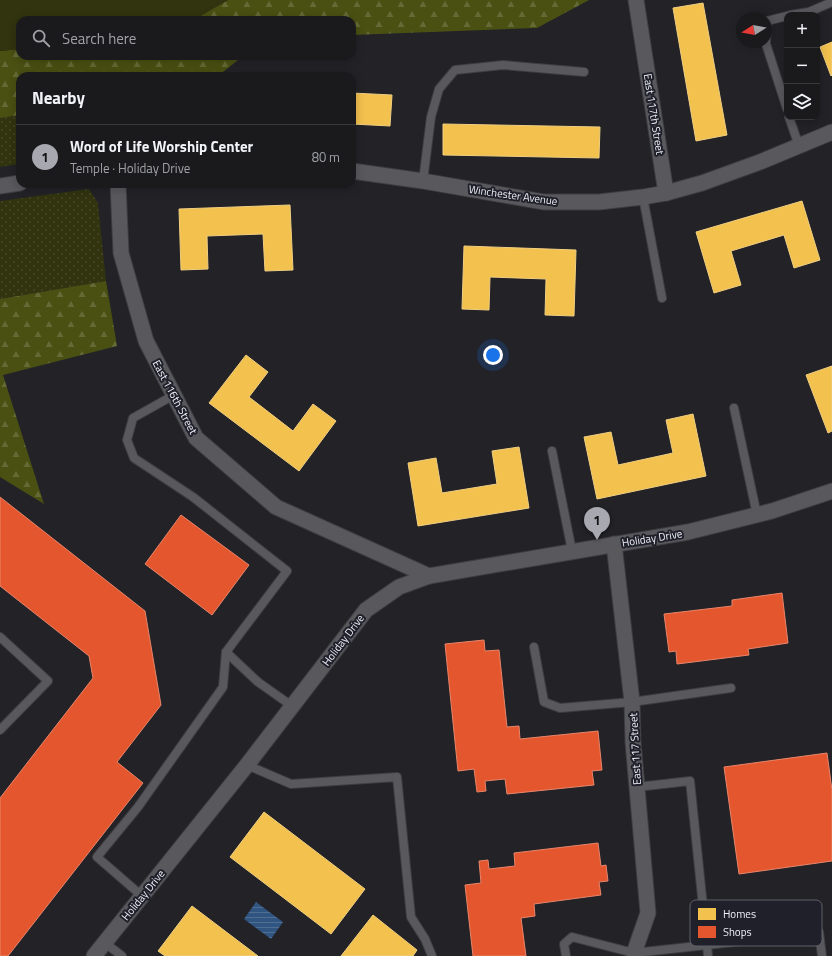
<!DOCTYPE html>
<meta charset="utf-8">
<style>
:root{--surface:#1a1a1d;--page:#27272a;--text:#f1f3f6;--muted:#9fa1a4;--line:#38383b;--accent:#a8a9b0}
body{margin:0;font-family:"Titillium Web",sans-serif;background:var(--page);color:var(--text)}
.controls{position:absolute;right:12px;top:12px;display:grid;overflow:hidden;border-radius:8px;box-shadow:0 2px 10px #0003}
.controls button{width:36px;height:36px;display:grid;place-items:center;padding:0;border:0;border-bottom:1px solid var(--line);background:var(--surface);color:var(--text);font:20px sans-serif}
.compass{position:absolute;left:736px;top:12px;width:36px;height:36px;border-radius:50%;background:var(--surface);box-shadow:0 2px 10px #0003;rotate:259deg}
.you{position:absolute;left:493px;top:355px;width:14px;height:14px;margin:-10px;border:3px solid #fff;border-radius:50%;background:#1a73e8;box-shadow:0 0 0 6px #1a73e833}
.badge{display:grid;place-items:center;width:26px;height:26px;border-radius:50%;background:var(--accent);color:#111;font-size:13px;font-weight:700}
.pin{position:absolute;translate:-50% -33px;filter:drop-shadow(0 1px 2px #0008)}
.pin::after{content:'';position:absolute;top:21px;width:14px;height:12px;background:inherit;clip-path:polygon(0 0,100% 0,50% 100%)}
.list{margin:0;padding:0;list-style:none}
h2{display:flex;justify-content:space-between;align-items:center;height:52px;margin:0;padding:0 16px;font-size:17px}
h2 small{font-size:13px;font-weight:400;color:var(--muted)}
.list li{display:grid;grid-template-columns:26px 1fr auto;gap:12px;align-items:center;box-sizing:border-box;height:64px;padding:0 16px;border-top:1px solid var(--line)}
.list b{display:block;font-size:15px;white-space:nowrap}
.list p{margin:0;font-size:13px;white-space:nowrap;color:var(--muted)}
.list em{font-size:13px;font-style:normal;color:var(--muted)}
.icon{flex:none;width:22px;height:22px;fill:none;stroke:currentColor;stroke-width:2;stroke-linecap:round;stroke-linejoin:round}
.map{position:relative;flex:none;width:832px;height:956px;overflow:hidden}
.search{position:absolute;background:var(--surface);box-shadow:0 2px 10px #0003;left:16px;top:16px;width:340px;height:44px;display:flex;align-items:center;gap:10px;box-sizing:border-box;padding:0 14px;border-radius:12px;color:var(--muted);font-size:15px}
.panel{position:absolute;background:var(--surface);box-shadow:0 2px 10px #0003;left:16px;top:72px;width:340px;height:116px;border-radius:12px}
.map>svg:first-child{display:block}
</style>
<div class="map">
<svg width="832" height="956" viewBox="0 0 832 956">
<defs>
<pattern id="grass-dots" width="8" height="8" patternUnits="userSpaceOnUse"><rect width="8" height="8" fill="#31340f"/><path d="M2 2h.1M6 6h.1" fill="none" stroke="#454827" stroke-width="1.8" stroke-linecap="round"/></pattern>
<pattern id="forest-firs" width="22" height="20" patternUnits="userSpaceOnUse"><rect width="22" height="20" fill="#4a5012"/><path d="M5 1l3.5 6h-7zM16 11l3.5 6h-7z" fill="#646a35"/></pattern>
<pattern id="water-rules" width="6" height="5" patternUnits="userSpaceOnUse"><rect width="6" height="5" fill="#305581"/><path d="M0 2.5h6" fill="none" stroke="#4e6e94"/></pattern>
</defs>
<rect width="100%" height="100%" fill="#222227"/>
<g fill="url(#grass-dots)">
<polygon points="20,115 20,164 0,167 0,118"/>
<polygon points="89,189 98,203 106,281 0,299 0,201"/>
</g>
<g fill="url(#forest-firs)">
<polygon points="228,0 589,0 537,28 352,35 352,20 193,20"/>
<polygon points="20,49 20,56 243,56 218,76 20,76 20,115 0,118 0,51"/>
<polygon points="106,281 117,346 3,375 44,504 0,477 0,299"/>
</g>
<polygon fill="#31340f" points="0,0 228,0 193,20 20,20 20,49 0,51"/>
<polygon fill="url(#water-rules)" points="256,902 283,922 271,939 244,919"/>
<g fill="#f2c14e" stroke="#f1cf81">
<polygon points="703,3 727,135 696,141 673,8"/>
<polygon points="832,42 832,75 831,76 820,47"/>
<polygon points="352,93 392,95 390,126 352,124"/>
<polygon points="443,124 600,127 599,158 443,155"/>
<polygon points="802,201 820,260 794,268 784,235 731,251 741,285 714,293 696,232"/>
<polygon points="290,205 293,270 265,271 263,234 207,236 208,269 181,270 179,209"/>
<polygon points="464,246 576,250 574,316 545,315 546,279 490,277 489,310 462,309"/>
<polygon points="246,355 268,372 249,397 293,431 313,404 336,421 299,471 209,403"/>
<polygon points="832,366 832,431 828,433 806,375"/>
<polygon points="693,414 706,476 597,499 584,437 611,432 618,465 673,453 666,420"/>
<polygon points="519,447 529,508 418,526 408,463 436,458 442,493 497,484 492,451"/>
<polygon points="264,812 365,889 331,934 230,857"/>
<polygon points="192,906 258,956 165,956 158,951"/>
<polygon points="373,915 417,950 413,956 341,956"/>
</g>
<g fill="#e4572e" stroke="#e8856b">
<polygon points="0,497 145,611 161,705 117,762 143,783 8,956 0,956 0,798 93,678 89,656 0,586"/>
<polygon points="181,515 249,565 212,615 145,564"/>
<polygon points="782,593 788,643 748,649 749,655 677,664 676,651 669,652 664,614 732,606 732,600"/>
<polygon points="484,640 485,651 499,650 507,727 519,726 520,739 598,731 602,770 592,771 594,785 507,794 505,779 485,781 486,791 477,792 474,769 458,771 445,644"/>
<polygon points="827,753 832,790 832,861 739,874 724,767"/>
<polygon points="598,843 601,866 606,865 608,881 599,882 601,895 534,904 535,916 521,918 526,956 473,956 465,885 481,883 479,861 488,860 489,869 515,866 514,853"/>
</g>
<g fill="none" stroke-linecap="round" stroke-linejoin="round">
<g stroke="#3d3d42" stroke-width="10">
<g id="lane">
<polyline points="790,15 809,12 832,2"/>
<polyline points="787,16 767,21 766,44 787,109"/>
<polyline points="789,117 799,146"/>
<polyline points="423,181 431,117 439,89 455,70 503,65 584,72"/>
<polyline points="643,197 662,298"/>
<polyline points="734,408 757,515"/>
<polyline points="552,451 572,551"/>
<polyline points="0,637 48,681 0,730"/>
<polyline points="534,647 544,702 560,708 632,702 731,688"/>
<polyline points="226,652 258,682 292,706"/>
<polyline points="247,765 291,784 397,777 411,917 425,939 432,956"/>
<polyline points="142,896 97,857 138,807 223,687 226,652 287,571 193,497 134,458 127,440 133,418 174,395"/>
<polyline points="105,943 122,956"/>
<polyline points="566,956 564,944 572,937 634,953 707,945 690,781 637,787"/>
<polyline points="708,956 707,945 819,932 822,956"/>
</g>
</g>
<g stroke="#3d3d42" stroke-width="17">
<g id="street">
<polyline points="636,0 666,193"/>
<polyline points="352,171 423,181 544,202 599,202 643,197 666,193 702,183 760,162 832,132"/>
<polyline points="118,184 121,253 146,341 196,438 276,507 429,576"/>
<polyline points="0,186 20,183"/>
<polyline points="614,544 632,702 633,742 648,913 634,953"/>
<polyline points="94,956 247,765 366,610 399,587 429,576 688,532 772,511 832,491"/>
</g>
</g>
<use href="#lane" stroke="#59595d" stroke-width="8"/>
<use href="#street" stroke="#59595d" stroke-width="15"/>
</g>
<g text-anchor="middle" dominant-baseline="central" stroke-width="4" stroke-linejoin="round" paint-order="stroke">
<g font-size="11" fill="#f0f1f9" stroke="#1f202a">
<text transform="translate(654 114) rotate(81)">East 117th Street</text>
<text transform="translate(513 195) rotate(8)">Winchester Avenue</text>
<text transform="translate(175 397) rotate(62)">East 116th Street</text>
<text transform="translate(652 538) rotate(-9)">Holiday Drive</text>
<text transform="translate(343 640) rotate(-53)">Holiday Drive</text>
<text transform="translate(635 749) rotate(-93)">East 117 Street</text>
<text transform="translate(143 895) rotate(-51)">Holiday Drive</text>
</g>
</g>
<rect x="690" y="900" width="132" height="46" rx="6" fill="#1f202a" stroke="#5e5f68" stroke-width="1"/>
<rect x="698" y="908" width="18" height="12" fill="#f2c14e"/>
<rect x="698" y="926" width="18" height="12" fill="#e4572e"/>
<g font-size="11" fill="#f0f1f9">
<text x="723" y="918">Homes</text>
<text x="723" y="936">Shops</text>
</g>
</svg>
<div class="controls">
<button>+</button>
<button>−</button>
<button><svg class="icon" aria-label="layers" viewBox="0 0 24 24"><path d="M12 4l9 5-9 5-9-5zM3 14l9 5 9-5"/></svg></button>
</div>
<svg class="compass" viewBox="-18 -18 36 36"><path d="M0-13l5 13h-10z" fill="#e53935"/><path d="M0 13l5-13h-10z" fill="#9fa1a4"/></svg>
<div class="you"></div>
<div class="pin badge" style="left:597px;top:540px">1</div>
<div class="search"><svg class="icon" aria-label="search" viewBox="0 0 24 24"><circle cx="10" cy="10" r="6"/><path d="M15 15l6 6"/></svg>Search here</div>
<section class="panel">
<h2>Nearby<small></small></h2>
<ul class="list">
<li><span class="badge">1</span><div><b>Word of Life Worship Center</b><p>Temple · Holiday Drive</p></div><em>80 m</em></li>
</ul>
</section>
</div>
